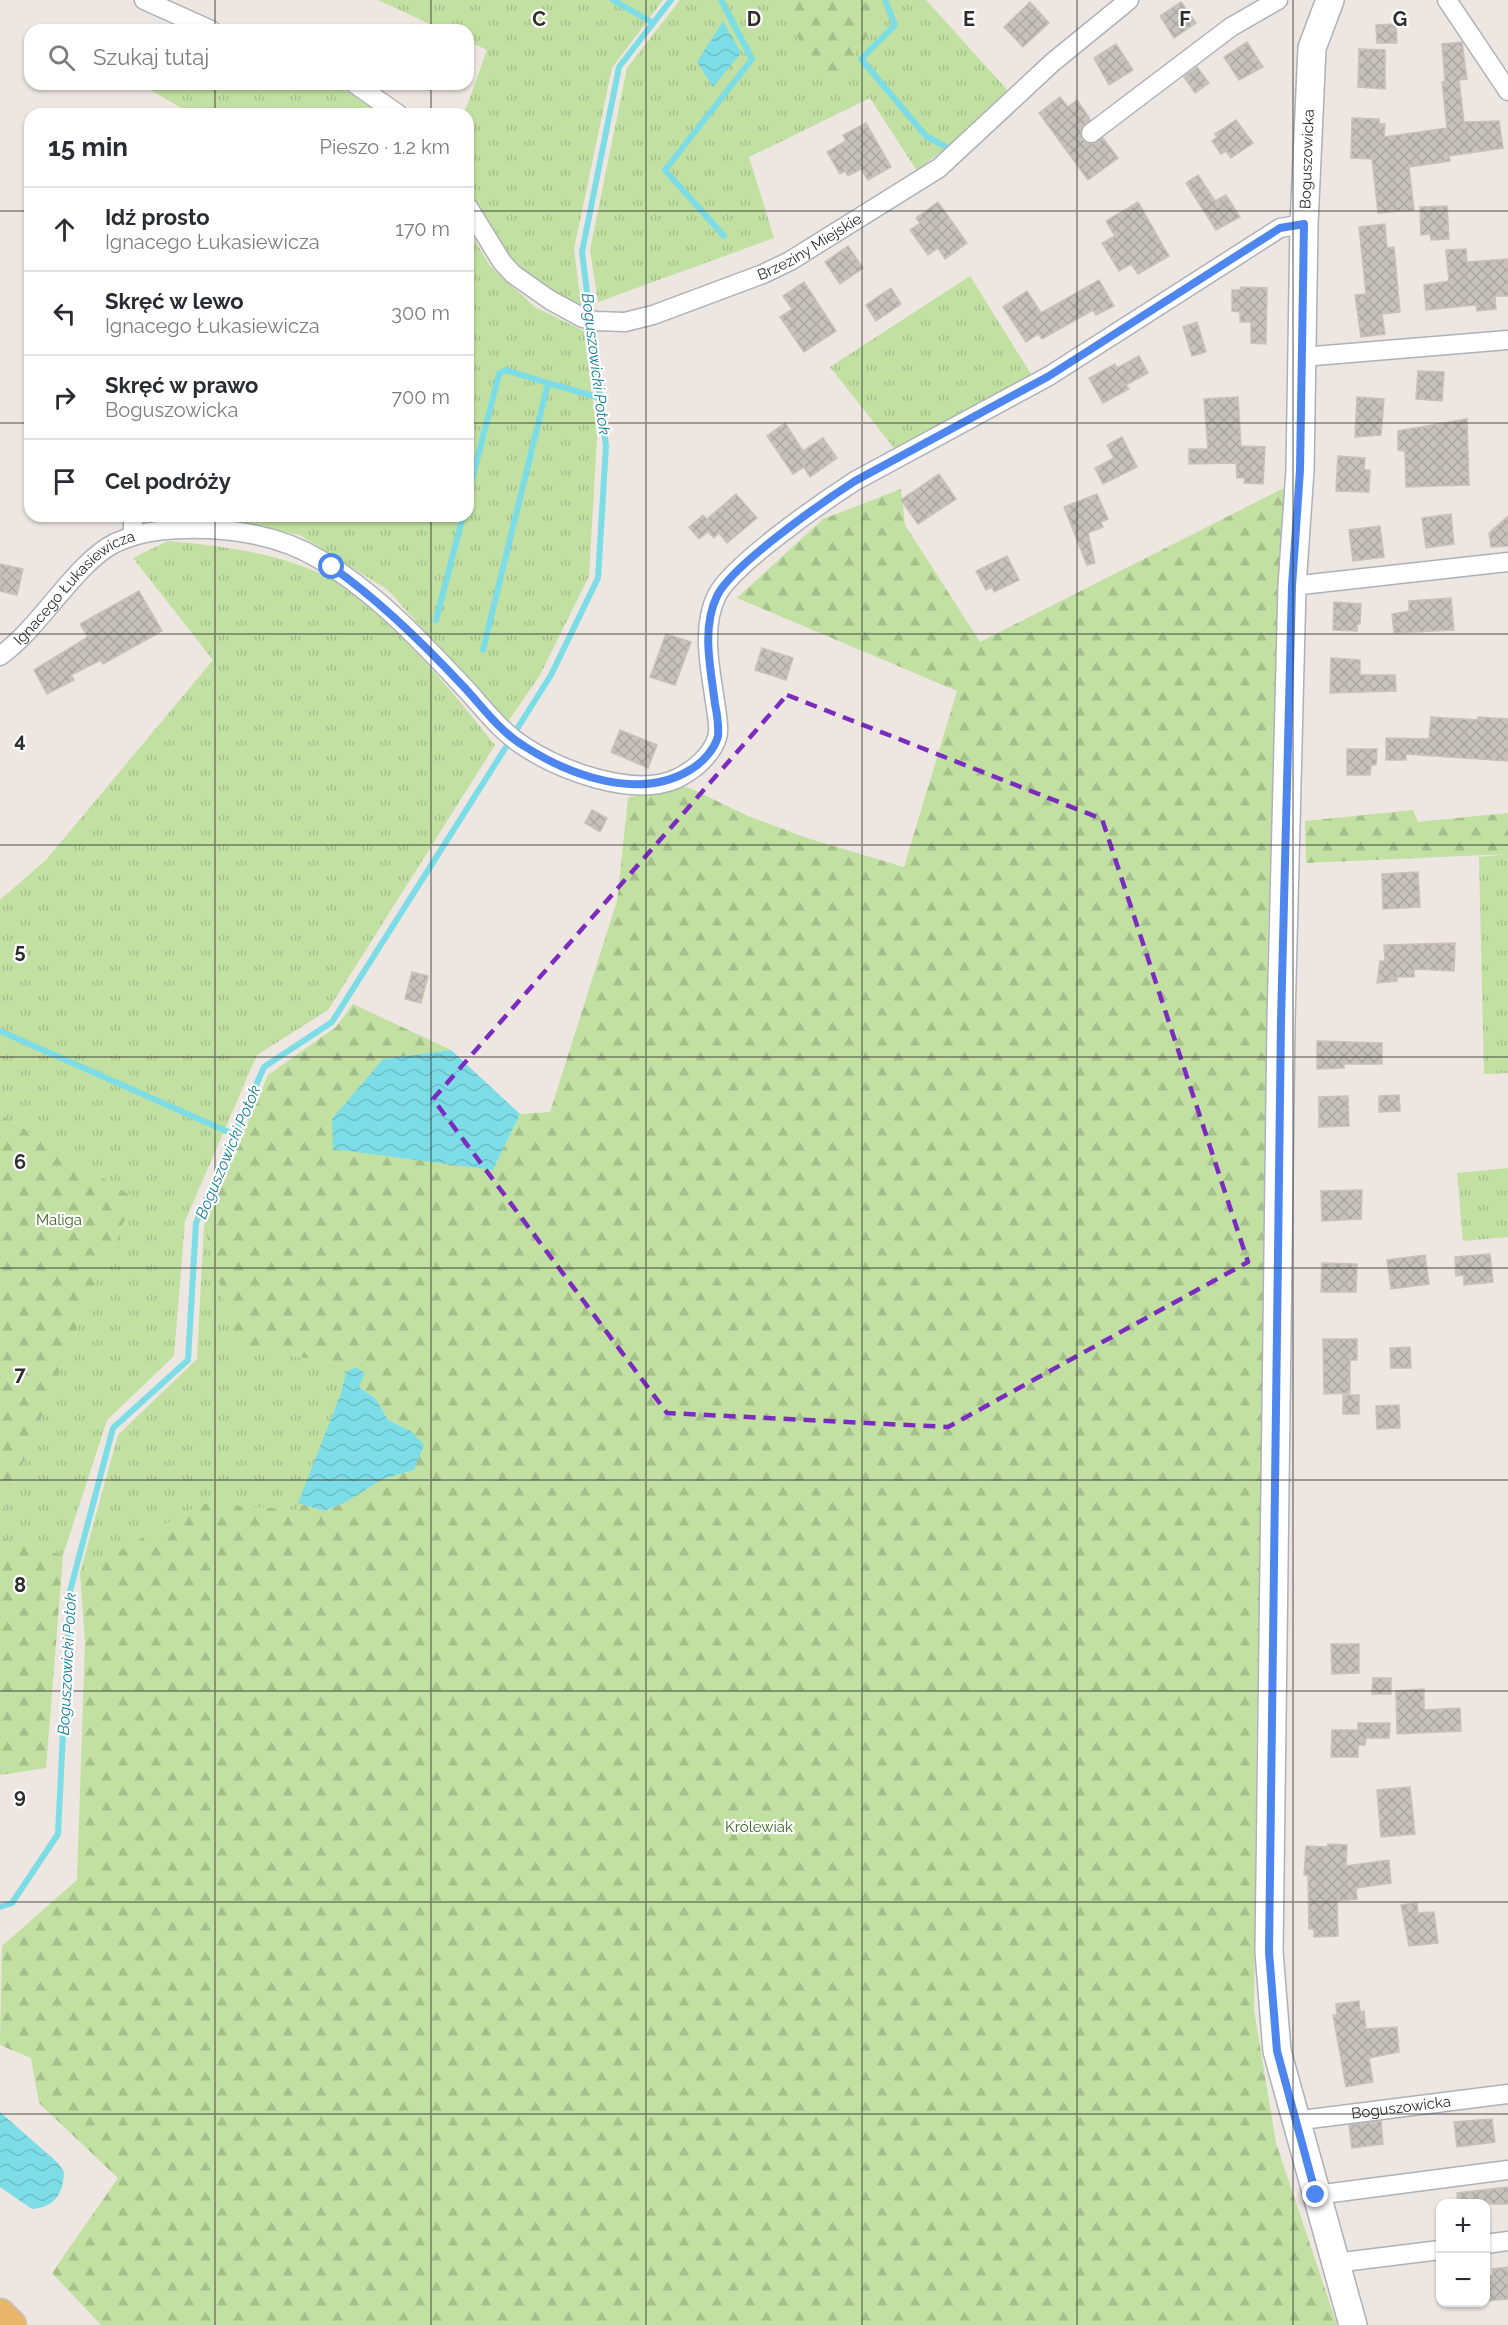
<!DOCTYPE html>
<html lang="pl">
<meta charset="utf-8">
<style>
:root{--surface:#fff;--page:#f7f7f7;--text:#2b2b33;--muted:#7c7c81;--line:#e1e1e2}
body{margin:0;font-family:Raleway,sans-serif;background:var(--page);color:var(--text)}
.controls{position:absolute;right:18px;bottom:18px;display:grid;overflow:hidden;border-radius:12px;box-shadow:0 2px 4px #0004}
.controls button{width:54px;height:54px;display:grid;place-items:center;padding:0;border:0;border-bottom:2px solid var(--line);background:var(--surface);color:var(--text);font:30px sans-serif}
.stop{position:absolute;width:18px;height:18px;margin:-14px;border:4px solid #4d86ee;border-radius:50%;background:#fff}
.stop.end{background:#4d86ee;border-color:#fff;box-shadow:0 2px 6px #0008}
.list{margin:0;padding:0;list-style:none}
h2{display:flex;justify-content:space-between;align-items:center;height:78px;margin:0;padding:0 24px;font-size:26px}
h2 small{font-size:20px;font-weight:400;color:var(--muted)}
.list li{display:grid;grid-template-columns:39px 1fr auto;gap:18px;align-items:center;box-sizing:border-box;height:84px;padding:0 24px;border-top:2px solid var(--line)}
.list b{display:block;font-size:22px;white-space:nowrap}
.list p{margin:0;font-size:20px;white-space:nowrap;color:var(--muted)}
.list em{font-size:20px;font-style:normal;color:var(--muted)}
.icon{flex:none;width:33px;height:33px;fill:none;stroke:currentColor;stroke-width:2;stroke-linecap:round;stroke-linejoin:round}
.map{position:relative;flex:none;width:1508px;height:2325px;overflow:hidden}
.search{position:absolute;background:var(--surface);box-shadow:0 2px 4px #0004;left:24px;top:24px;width:450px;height:66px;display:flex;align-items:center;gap:15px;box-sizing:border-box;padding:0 21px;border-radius:18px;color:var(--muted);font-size:22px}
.panel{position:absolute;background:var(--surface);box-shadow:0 2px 4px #0004;left:24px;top:108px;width:450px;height:414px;border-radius:18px}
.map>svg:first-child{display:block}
</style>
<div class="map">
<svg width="1508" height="2325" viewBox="0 0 1508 2325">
<defs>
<pattern id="grass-tufts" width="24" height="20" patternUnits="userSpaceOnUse" patternTransform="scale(1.5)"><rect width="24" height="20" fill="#c1e0a1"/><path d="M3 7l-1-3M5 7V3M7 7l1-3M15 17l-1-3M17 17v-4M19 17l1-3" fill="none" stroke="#a6c08b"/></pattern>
<pattern id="forest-firs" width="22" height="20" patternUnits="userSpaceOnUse" patternTransform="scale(1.5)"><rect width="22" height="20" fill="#c1e0a1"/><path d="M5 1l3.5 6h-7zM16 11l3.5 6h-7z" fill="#a6c08b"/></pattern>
<pattern id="water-waves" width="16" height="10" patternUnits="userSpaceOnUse" patternTransform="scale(1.5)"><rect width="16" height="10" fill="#7cdde7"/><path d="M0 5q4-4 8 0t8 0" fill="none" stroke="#6cbec6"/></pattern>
<pattern id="building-cross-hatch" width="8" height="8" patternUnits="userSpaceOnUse" patternTransform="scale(1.5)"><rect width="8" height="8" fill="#c6c1bc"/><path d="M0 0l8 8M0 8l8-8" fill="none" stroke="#aaa6a2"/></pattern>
</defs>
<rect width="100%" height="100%" fill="#ede6e1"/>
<g fill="url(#grass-tufts)">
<polygon points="378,0 663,0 612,68 574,249 582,311 528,277 500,245 468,192 468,114 464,114 487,50 468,41 468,30 443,30"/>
<polygon points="680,0 926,0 1011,94 917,171 870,98 749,157 774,238 598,302 590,250 627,68"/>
<polygon points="152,84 334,84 384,114 192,114 152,91"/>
<polygon points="468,228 490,266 535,307 584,331 597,436 589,576 540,675 507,723 388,590 300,535 206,516 468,516"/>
<polygon points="970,276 1034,379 892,454 894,448 830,367"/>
<path d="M168,541c57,5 112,12 164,38 10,5 20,15 29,22 51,41 93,93 134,144l-167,265 -71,45 -72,166 -11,135 -67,64 -44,135 -63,-18v-17l99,-246 36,-76 -135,-84v-214l46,-40 167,-200 -80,-102z"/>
<polygon points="1508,854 1508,1073 1484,1074 1479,857"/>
<polygon points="1508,1168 1508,1237 1463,1241 1457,1173"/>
<polygon points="204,1225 236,1346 356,1367 346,1372 341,1393 297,1511 203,1503 80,1573 118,1435 197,1359"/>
</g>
<g fill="url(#forest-firs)">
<polygon points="781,0 876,0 883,16 852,57 836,92 797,36"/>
<polygon points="1284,488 1267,961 1267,1308 1257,1699 1254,2010 1276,2143 1337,2325 101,2325 52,2273 118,2178 39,2103 31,2058 0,2045 2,1946 77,1880 85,1643 80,1573 203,1503 297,1510 298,1503 324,1511 344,1503 383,1479 414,1470 411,1431 388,1420 376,1399 359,1387 356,1367 236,1346 204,1225 268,1075 336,1027 353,1004 451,1050 383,1059 493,1170 520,1114 550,1112 617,901 628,798 673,784 692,789 748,816 810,839 904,867 957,691 737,598 823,519 901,489 905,525 980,642"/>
<polygon points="1413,810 1418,822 1508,813 1508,854 1306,863 1305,821"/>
<polygon points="0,1114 135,1198 99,1274 0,1520"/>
<polygon points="0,1537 63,1555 46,1768 0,1775"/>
</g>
<g fill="url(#water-waves)">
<polygon points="723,21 741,53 713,87 697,62"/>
<polygon points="451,1050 520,1114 493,1170 333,1149 332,1119 383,1059"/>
<polygon points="356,1367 365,1373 359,1387 376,1399 388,1420 411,1431 424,1445 414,1470 383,1479 344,1503 324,1511 298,1503 341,1393 346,1372"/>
<path d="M0,2112l58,51 6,9c-1,22 -9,35 -32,37l-32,-22z"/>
</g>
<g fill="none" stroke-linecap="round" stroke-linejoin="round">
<g stroke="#7cdde7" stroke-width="6">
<polyline points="613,0 653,23"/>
<polyline points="721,0 752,59 665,170 724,236"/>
<polyline points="885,0 895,25 861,59 926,136 946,147"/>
<polyline points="468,495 499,374 505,370 548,383"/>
<polyline points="436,620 463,516"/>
<polyline points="483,650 548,383 600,398"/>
<polyline points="517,729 551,675 598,578 606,446 582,252 619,67 671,0"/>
<polyline points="0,1031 235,1135"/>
<polyline points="0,1907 12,1903 58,1834 70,1591 113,1428 188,1360 196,1223 264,1067 332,1022 506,747"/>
</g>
</g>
<g fill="url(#building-cross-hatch)" stroke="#c9c1ba" stroke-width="1.5">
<polygon points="1030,2 1049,23 1023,47 1004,27"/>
<polygon points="1181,2 1196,23 1174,38 1160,16"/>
<polygon points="1396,24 1397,43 1377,43 1376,25"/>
<polygon points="1247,42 1263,67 1239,80 1224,57"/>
<polygon points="1462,42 1467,79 1459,80 1464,122 1499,121 1503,148 1449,156 1450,161 1409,167 1414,210 1378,213 1372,159 1351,158 1352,118 1379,119 1379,124 1385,124 1384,137 1447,128 1442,82 1445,81 1442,44"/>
<polygon points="1116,44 1133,70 1109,85 1094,58"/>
<polygon points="1359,49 1385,50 1385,89 1358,87"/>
<polygon points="1197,67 1209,83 1195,93 1184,77"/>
<polygon points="1060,97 1068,107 1077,100 1088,116 1090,120 1080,129 1082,140 1092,144 1103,138 1118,158 1088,180 1039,113"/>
<polygon points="1236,120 1253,143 1231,158 1226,151 1221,154 1212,141 1217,137 1215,134"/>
<polygon points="866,123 891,167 868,180 861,169 848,176 845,171 840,174 827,152 846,141 843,135"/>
<polygon points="1198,175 1215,201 1226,195 1240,217 1216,230 1186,183"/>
<polygon points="938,202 967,243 945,259 938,248 928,255 910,230 920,223 916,218"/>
<polygon points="1138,202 1169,256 1138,274 1131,264 1119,271 1102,243 1115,236 1106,221"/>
<polygon points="1447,206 1449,239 1431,240 1430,234 1421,235 1420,207"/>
<polygon points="1385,224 1387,248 1394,247 1400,312 1382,314 1385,334 1361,337 1355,295 1366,294 1359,227"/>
<polygon points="848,246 863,268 840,284 825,262"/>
<polygon points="1466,249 1467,262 1508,259 1508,296 1495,296 1496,309 1477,311 1476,305 1426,310 1424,285 1449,281 1446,250"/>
<polygon points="1099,280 1114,306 1096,315 1093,310 1042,339 1038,334 1026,342 1003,307 1027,291 1041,313"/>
<polygon points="804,282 836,331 804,352 780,317 792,309 783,296"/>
<polygon points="1241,287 1267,288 1266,344 1251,343 1251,322 1240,322 1240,312 1232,311 1232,290 1241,290"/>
<polygon points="891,288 901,304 876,321 866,305"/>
<polygon points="1197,322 1206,352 1192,356 1183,327"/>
<polygon points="1139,356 1148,373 1126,385 1129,389 1103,403 1089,378 1115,364 1117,368"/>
<polygon points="1418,371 1444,372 1442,401 1416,399"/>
<polygon points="1238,397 1241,446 1265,447 1263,484 1244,483 1245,478 1237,478 1236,463 1189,464 1189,449 1208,449 1204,399"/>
<polygon points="1357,397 1384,399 1381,435 1355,437"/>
<polygon points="1467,419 1469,485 1406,487 1405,451 1398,450 1398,431"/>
<polygon points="785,423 803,451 823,438 837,458 810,477 804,467 793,474 767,436"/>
<polygon points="1122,437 1137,467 1103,484 1095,468 1114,458 1107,445"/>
<polygon points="1338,456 1365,458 1364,470 1370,470 1369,492 1336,491"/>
<polygon points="939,474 956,499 918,524 901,500"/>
<polygon points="736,494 757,518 727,543 719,533 714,538 708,532 699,539 689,527 703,515 707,519"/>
<polygon points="1097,494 1108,519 1101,522 1103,527 1088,533 1095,563 1087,565 1064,507"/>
<polygon points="1451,514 1454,544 1426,548 1422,518"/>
<polygon points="1508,516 1508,546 1491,547 1489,533"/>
<polygon points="1380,526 1384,557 1353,561 1349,530"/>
<polygon points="1007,556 1019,580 994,592 992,587 986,590 976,571"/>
<polygon points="0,564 23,569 17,595 0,591"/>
<polygon points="139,591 162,631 103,664 101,660 71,675 74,680 47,694 34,670 88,637 80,624"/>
<polygon points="1451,598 1454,630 1394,633 1392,614 1409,611 1409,601"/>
<polygon points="1334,602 1361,604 1360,624 1357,624 1357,631 1333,630"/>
<polygon points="666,634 691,642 675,685 650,677"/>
<polygon points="762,648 793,658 786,680 755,670"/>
<polygon points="1331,658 1360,660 1360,675 1395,675 1396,691 1330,693"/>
<polygon points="1431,717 1478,720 1478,717 1508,719 1508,761 1406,754 1406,760 1386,760 1386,738 1429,739"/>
<polygon points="620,730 657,745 648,768 611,752"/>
<polygon points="1347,749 1377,749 1376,765 1371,765 1370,775 1347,775"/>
<polygon points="592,810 607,818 600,832 585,823"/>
<polygon points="1418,872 1420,907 1383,909 1382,874"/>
<polygon points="1455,943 1454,971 1414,969 1414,977 1397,977 1397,981 1377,983 1380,961 1385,961 1384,945"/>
<polygon points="412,972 428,976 421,1003 405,999"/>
<polygon points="1317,1041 1382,1043 1382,1064 1344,1064 1344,1068 1317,1069"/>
<polygon points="1399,1095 1400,1111 1379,1112 1379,1096"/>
<polygon points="1348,1096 1349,1126 1319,1127 1319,1097"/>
<polygon points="1362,1190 1361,1219 1322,1221 1321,1191"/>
<polygon points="1490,1254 1493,1282 1464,1285 1464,1275 1456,1276 1455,1257"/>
<polygon points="1425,1255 1429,1284 1391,1289 1387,1260"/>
<polygon points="1322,1263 1357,1264 1356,1292 1321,1292"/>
<polygon points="1323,1339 1357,1339 1357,1360 1350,1360 1350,1393 1324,1394"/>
<polygon points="1410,1347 1411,1368 1391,1368 1390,1348"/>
<rect x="1343" y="1395" width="16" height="19"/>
<polygon points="1399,1405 1400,1428 1377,1429 1376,1406"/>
<polygon points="1331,1644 1359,1644 1359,1673 1332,1674"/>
<polygon points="1373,1678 1391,1678 1391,1694 1372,1694"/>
<polygon points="1424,1689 1424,1710 1460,1708 1461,1731 1397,1734 1396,1691"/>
<polygon points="1358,1723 1390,1723 1389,1738 1366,1738 1365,1745 1358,1745 1358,1757 1331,1757 1332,1730 1358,1730"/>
<polygon points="1410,1787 1415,1834 1381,1837 1377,1790"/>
<polygon points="1328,1844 1347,1845 1346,1866 1389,1860 1391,1883 1356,1888 1357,1899 1337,1901 1338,1936 1314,1937 1314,1929 1309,1929 1308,1875 1304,1875 1306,1846 1328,1847"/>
<polygon points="1417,1903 1418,1913 1434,1912 1438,1943 1409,1946 1401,1905"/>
<polygon points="1359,2001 1360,2012 1364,2011 1366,2029 1397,2027 1399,2052 1369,2058 1373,2082 1346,2087 1333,2015 1337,2015 1336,2004"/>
<polygon points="1492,2119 1495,2142 1457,2147 1454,2122"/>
<polygon points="1381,2121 1383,2144 1352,2148 1349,2125"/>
<polygon points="1508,2187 1508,2204 1458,2204 1457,2193"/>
<polygon points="1508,2267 1508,2299 1485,2301 1485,2276 1493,2275 1492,2269"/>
</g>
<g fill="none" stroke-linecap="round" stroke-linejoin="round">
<g stroke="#adb1b8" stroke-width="21">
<g id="street">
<polyline points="144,0 211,30"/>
<polyline points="1447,0 1508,91"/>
<polyline points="355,84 398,114"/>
<polyline points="1091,133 1231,27 1278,0"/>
<path id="s1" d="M468,207l34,55 11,12 37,26 33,18 13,3 29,1 28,-7 110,-41 27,-13 149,-93 114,-106 76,-62"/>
<polyline points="1302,357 1508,340"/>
<polyline points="133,536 133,516"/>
<polyline points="1292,586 1508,562"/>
<path id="s2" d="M0,656c41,-29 75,-93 115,-113 30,-14 63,-15 95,-14 37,2 76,10 109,30 55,32 100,80 144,127 19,20 35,43 59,59 37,25 110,53 154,34 17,-8 35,-23 41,-41 3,-9 0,-21 -1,-30 -5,-36 -16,-79 1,-113 16,-31 107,-94 138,-114l194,-105 231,-148 24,-4"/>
<path id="s3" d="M1294,2121l214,-27"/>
<polyline points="1316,2195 1508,2170"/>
<polyline points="1486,2244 1508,2241"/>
<polyline points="1335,2263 1440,2250"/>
</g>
</g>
<g stroke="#adb1b8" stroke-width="30">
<polyline id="secondary" points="1330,0 1312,48 1304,224 1300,470 1292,586 1281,1021 1269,1952 1277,2051 1353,2325"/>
</g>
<g stroke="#c4c4c4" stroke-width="33">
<polyline id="primary" points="0,2314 11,2325"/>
</g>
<use href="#street" stroke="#fff" stroke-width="18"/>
<use href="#secondary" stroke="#fff" stroke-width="27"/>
<use href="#primary" stroke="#e8b66b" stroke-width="30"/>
</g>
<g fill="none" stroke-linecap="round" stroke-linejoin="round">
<path stroke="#4d86ee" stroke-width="8" d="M332,567c48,34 90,75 131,119 19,20 36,45 61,60 47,30 115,55 166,24 12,-7 25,-21 28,-34 1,-11 -1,-22 -3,-32 -4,-34 -14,-75 2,-108 15,-31 107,-95 138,-115l194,-105 231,-148 24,-4 -4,246 -8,116 -11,435 -12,931 8,99 39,144"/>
</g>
<path fill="none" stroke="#7b2cbf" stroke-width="4.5" stroke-dasharray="12 8" stroke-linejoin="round" d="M787,695l315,124 146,443 -300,165 -281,-14 -234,-314z"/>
<path fill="none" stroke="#2d2d2d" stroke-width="1.5" stroke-opacity="0.55" d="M215,0v30M431,0v30M646,0v2325M862,0v2325M1077,0v2325M1293,0v2325M215,84v30M431,84v30M0,211h30M468,211h1040M0,423h30M468,423h1040M215,516v1809M431,516v1809M0,634h1508M0,845h1508M0,1057h1508M0,1268h1508M0,1480h1508M0,1691h1508M0,1902h1508M0,2114h1508"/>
<g text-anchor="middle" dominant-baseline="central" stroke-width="4.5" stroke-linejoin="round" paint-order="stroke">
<g font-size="15" fill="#2d2d2d" stroke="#fff">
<text transform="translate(1307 159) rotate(-88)">Boguszowicka</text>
<text stroke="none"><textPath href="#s1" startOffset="406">Brzeziny Miejskie</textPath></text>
<text stroke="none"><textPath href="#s2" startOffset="102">Ignacego Łukasiewicza</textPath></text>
<text stroke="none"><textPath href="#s3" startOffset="108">Boguszowicka</textPath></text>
</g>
<g font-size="15" fill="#3b6720" stroke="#fff">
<text x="59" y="1220">Maliga</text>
<text x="759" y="1827">Królewiak</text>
</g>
<g font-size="16" font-style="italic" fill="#178097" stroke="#fff">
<text transform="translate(596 364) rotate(83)">Boguszowicki Potok</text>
<text transform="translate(228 1152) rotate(-67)">Boguszowicki Potok</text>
<text transform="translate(67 1664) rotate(-87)">Boguszowicki Potok</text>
</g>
</g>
<g font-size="20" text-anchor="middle" font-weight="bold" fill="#2d2d2d" stroke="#fff" stroke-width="4.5" stroke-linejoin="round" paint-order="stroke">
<text x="539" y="26">C</text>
<text x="754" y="26">D</text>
<text x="969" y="26">E</text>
<text x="1185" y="26">F</text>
<text x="1400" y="26">G</text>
<text x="20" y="747">4</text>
<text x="20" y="958">5</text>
<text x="20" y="1169">6</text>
<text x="20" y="1381">7</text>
<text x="20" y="1592">8</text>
<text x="20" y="1803">9</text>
</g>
</svg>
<div class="controls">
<button>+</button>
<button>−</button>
</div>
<div class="stop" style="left:332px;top:567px"></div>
<div class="stop end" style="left:1316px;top:2195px"></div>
<div class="search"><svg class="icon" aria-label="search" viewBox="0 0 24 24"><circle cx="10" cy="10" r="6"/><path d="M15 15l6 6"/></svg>Szukaj tutaj</div>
<section class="panel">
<h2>15 min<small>Pieszo · 1.2 km</small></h2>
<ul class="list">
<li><svg class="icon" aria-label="ahead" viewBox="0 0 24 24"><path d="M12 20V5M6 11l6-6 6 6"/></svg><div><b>Idź prosto</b><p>Ignacego Łukasiewicza</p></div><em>170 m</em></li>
<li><svg class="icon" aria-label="left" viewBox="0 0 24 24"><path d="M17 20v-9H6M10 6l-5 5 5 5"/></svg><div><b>Skręć w lewo</b><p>Ignacego Łukasiewicza</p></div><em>300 m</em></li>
<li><svg class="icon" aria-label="right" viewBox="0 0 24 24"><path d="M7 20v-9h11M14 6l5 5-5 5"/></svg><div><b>Skręć w prawo</b><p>Boguszowicka</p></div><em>700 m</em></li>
<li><svg class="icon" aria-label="arrive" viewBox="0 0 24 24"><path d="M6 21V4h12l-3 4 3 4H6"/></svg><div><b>Cel podróży</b></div></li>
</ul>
</section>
</div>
